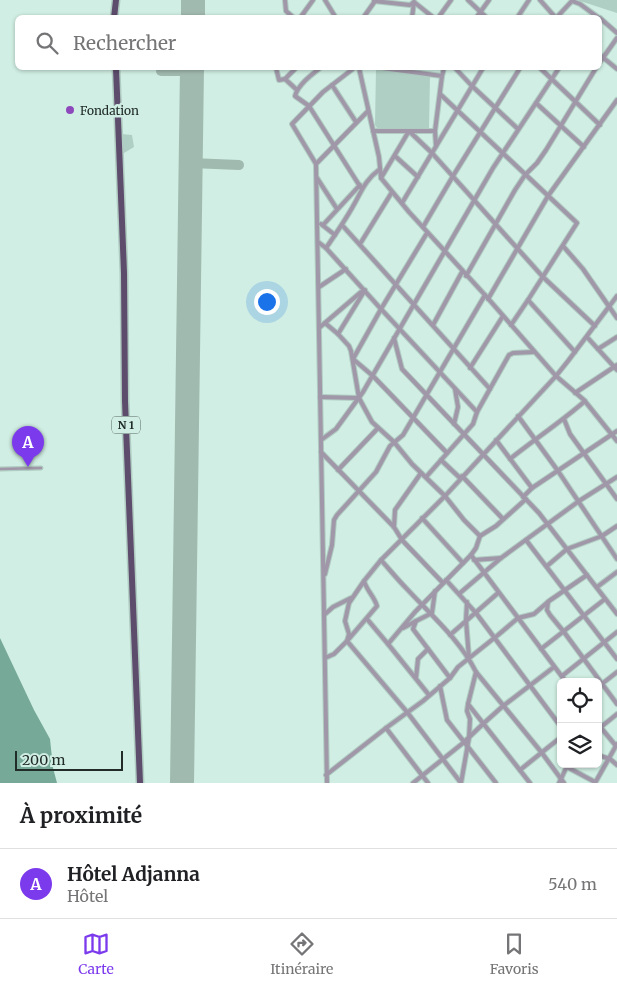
<!DOCTYPE html>
<html lang="fr">
<meta charset="utf-8">
<style>
:root{--surface:#fff;--page:#f2f2f2;--text:#202124;--muted:#757577;--line:#e0e0e0;--accent:#7c3aed}
body{margin:0;font-family:Merriweather,serif;background:var(--page);color:var(--text)}
.controls{position:absolute;right:15px;bottom:15px;display:grid;overflow:hidden;border-radius:8px;box-shadow:0 1px 4px #0004}
.controls button{width:45px;height:45px;display:grid;place-items:center;padding:0;border:0;border-bottom:1px solid var(--line);background:var(--surface);color:var(--text);font:25px sans-serif}
.scale{position:absolute;left:15px;bottom:12px;width:108px;box-sizing:border-box;padding-left:5px;border:2px solid #212c28;border-top:0;font-size:14px;line-height:18px;white-space:nowrap;color:#212c28;-webkit-text-stroke:4px #d0eee3;paint-order:stroke}
.you{position:absolute;left:266px;top:301px;width:18px;height:18px;margin:-12px;border:4px solid #fff;border-radius:50%;background:#1a73e8;box-shadow:0 0 0 8px #1a73e833}
.badge{display:grid;place-items:center;width:32px;height:32px;border-radius:50%;background:var(--accent);color:#fff;font-size:16px;font-weight:700}
.pin{position:absolute;translate:-50% -41px;filter:drop-shadow(0 1px 2px #0008)}
.pin::after{content:'';position:absolute;top:26px;width:18px;height:15px;background:inherit;clip-path:polygon(0 0,100% 0,50% 100%)}
.list{margin:0;padding:0;list-style:none}
h2{display:flex;justify-content:space-between;align-items:center;height:65px;margin:0;padding:0 20px;font-size:21px}
h2 small{font-size:16px;font-weight:400;color:var(--muted)}
.list li{display:grid;grid-template-columns:32px 1fr auto;gap:15px;align-items:center;box-sizing:border-box;height:70px;padding:0 20px;border-top:1px solid var(--line)}
.list b{display:block;font-size:19px;white-space:nowrap}
.list p{margin:0;font-size:16px;white-space:nowrap;color:var(--muted)}
.list em{font-size:16px;font-style:normal;color:var(--muted)}
.icon{flex:none;width:28px;height:28px;fill:none;stroke:currentColor;stroke-width:2;stroke-linecap:round;stroke-linejoin:round}
.map{position:relative;flex:none;width:617px;height:783px;overflow:hidden}
.search{position:absolute;background:var(--surface);box-shadow:0 1px 4px #0004;left:15px;right:15px;top:15px;height:55px;display:flex;align-items:center;gap:12px;box-sizing:border-box;padding:0 18px;border-radius:8px;color:var(--muted);font-size:19px}
.sheet{height:135px;background:var(--surface)}
nav{display:flex;justify-content:space-around;align-items:center;box-sizing:border-box;height:70px;border-top:1px solid var(--line);background:var(--surface);font-size:14px;color:var(--muted)}
nav a{display:grid;justify-items:center;gap:2px}
nav .on{color:var(--accent)}
.map>svg:first-child{display:block}
</style>
<div class="map">
<svg width="617" height="783" viewBox="0 0 617 783">
<rect width="100%" height="100%" fill="#d0eee3"/>
<g fill="#b0cfc4">
<polygon points="577,0 617,0 617,13"/>
<polygon points="376,68 430,77 429,128 377,128 375,125"/>
<polygon points="121,134 132,135 134,147 124,153 120,150"/>
</g>
<polygon fill="#76a997" points="0,638 34,710 50,739 53,768 57,783 0,783"/>
<g fill="none" stroke-linecap="round" stroke-linejoin="round">
<g stroke="#a1bab0" stroke-width="10">
<polyline points="161,71 192,71"/>
<polyline points="191,163 239,165"/>
</g>
<g stroke="#a1bab0" stroke-width="24">
<polyline points="193,18 193,0"/>
<polyline points="182,783 192,68"/>
</g>
<g stroke="#b0cbc1" stroke-width="5">
<polyline id="pedestrian" points="0,469 41,468"/>
</g>
<g stroke="#b0cbc1" stroke-width="6">
<g id="minor">
<polyline points="285,0 286,11 294,18"/>
<polyline points="325,0 336,18"/>
<polyline points="468,0 487,18"/>
<polyline points="540,0 556,18"/>
<polyline points="374,1 410,5 414,2 434,18"/>
<polyline points="300,18 313,0"/>
<polyline points="363,18 375,1"/>
<polyline points="412,18 414,2"/>
<polyline points="438,18 451,0"/>
<polyline points="476,18 489,0"/>
<polyline points="517,18 529,0"/>
<polyline points="556,18 572,1 580,4 599,18"/>
<polyline points="600,18 617,33"/>
<polyline points="600,55 617,69"/>
<polyline points="600,62 617,38"/>
<polyline points="276,68 279,80 285,79 297,90"/>
<path d="M320,68c-9,7 -22,17 -25,28l14,10 52,82"/>
<polyline points="359,68 379,157 381,178 409,212 485,295 556,376 584,400 617,441"/>
<polyline points="382,68 442,76"/>
<polyline points="455,68 472,86 518,129"/>
<polyline points="540,68 600,125"/>
<polyline points="285,79 296,68"/>
<polyline points="332,85 356,122"/>
<polyline points="440,94 577,223 528,300 511,325"/>
<polyline points="536,103 584,147"/>
<polyline points="373,131 435,131"/>
<polyline points="436,146 435,131 442,76 444,68"/>
<polyline points="395,156 418,177"/>
<polyline points="316,164 368,111"/>
<polyline points="317,178 337,209"/>
<polyline points="381,178 409,131 432,153 543,277 595,326"/>
<polyline points="402,203 483,68"/>
<polyline points="321,224 335,235"/>
<polyline points="323,225 360,185"/>
<polyline points="342,225 490,389"/>
<polyline points="423,227 453,176 520,68"/>
<polyline points="318,242 326,248 381,309 477,412"/>
<polyline points="360,244 392,192"/>
<polyline points="563,246 583,269 617,318"/>
<path d="M326,248c9,-13 18,-26 26,-40 10,-17 12,-27 28,-39"/>
<polyline points="466,276 515,190 525,175 537,163 546,150 596,68"/>
<polyline points="319,287 346,269"/>
<polyline points="488,299 548,196 617,100"/>
<polyline points="528,300 575,352"/>
<polyline points="325,323 338,334"/>
<polyline points="433,325 462,272"/>
<polyline points="319,328 361,292"/>
<polyline points="587,337 617,370"/>
<polyline points="394,338 402,369 539,513 617,614"/>
<polyline points="598,349 617,337"/>
<polyline points="353,359 381,309 427,233"/>
<polyline points="353,359 373,376 447,453"/>
<polyline points="470,368 503,316"/>
<polyline points="575,393 617,365"/>
<polyline points="320,397 359,398 372,422 394,442 412,464 445,496 464,520 480,536"/>
<polyline points="359,398 351,351 349,346 338,334 365,290"/>
<polyline points="518,416 558,471 617,559"/>
<polyline points="564,419 570,434 617,499"/>
<polyline points="454,424 458,407 455,389"/>
<polyline points="321,440 336,429 363,392 493,168 559,68"/>
<polyline points="496,440 532,488"/>
<polyline points="321,452 394,527 402,540 443,583"/>
<path d="M510,459c25,-20 51,-37 75,-58"/>
<polyline points="441,460 460,478"/>
<polyline points="338,470 378,428"/>
<polyline points="462,476 503,519"/>
<polyline points="426,477 473,424 477,412 509,355 513,353 534,352"/>
<polyline points="523,497 532,488 617,431"/>
<polyline points="422,518 463,563"/>
<polyline points="394,527 395,510 421,473"/>
<polyline points="526,540 617,659"/>
<polyline points="471,555 566,682"/>
<path d="M381,560c9,10 17,20 26,29 24,26 53,51 69,83l66,81 22,30"/>
<polyline points="474,560 501,558"/>
<polyline points="547,566 567,549 602,536 617,526"/>
<polyline points="325,574 332,545 334,520 337,515 376,472 390,446 403,435 485,295"/>
<polyline points="446,580 476,613 561,727"/>
<path d="M364,581c3,10 10,15 13,25l-30,35 60,71 54,71"/>
<polyline points="597,587 617,572"/>
<polyline points="435,591 432,613 416,621 413,629 450,678"/>
<polyline points="460,593 501,558 579,501 617,477"/>
<polyline points="467,602 466,620 469,658"/>
<polyline points="548,602 547,610 550,615 564,632 617,704"/>
<polyline points="324,615 333,607 351,598"/>
<polyline points="367,619 388,644 415,612 471,555 476,548 480,536 496,526 526,499"/>
<polyline points="403,628 416,621"/>
<polyline points="450,635 498,593"/>
<polyline points="388,644 429,695"/>
<polyline points="541,649 605,599"/>
<polyline points="325,658 334,654 347,641 349,634 345,621 349,603 364,581 381,560 445,496 556,376 568,361 617,296"/>
<polyline points="476,672 468,704 530,783"/>
<polyline points="562,676 617,632"/>
<polyline points="416,678 418,659 428,649"/>
<polyline points="440,686 447,720 496,783"/>
<polyline points="598,687 617,672"/>
<polyline points="598,724 616,746"/>
<polyline points="601,727 617,714"/>
<polyline points="386,728 428,783"/>
<polyline points="598,755 610,759 617,765"/>
<polyline points="567,767 595,782"/>
<polyline points="520,770 561,737"/>
<polyline points="326,775 386,728 423,701 450,678 458,667 498,635 518,618 534,614 549,601 587,575"/>
<polyline points="327,783 316,164 292,124 323,92 354,68"/>
<polyline points="413,783 463,743 484,723 503,706 554,667"/>
<polyline points="461,783 469,738 470,719 467,711 468,704"/>
<polyline points="559,783 568,764"/>
<polyline points="595,783 617,744"/>
</g>
</g>
<g stroke="#b0cbc1" stroke-width="9">
<g id="trunk">
<polyline points="114,18 116,0"/>
<polyline points="116,68 124,273 125,401 140,783"/>
</g>
</g>
<use href="#pedestrian" stroke="#a097a9" stroke-width="2.5"/>
<use href="#minor" stroke="#a097a9" stroke-width="4"/>
<use href="#trunk" stroke="#5d4c6c" stroke-width="6"/>
</g>
<circle fill="#8d48bc" stroke="#d0eee3" stroke-width="2" cx="70" cy="110" r="5"/>
<g text-anchor="middle" dominant-baseline="central" stroke-width="5" stroke-linejoin="round" paint-order="stroke">
<rect fill="#d0eee3" stroke="#566660" stroke-width="1" x="112" y="416.5" width="28" height="17" rx="4"/>
<g font-size="11" font-weight="bold" fill="#212c28">
<text x="126" y="425">N 1</text>
</g>
<g font-size="12" fill="#212c28" stroke="#d0eee3" text-anchor="start">
<text x="80" y="110">Fondation</text>
</g>
</g>
</svg>
<div class="controls">
<button><svg class="icon" aria-label="locate" viewBox="0 0 24 24"><circle cx="12" cy="12" r="6"/><path d="M12 2v4M12 18v4M2 12h4M18 12h4"/></svg></button>
<button><svg class="icon" aria-label="layers" viewBox="0 0 24 24"><path d="M12 4l9 5-9 5-9-5zM3 14l9 5 9-5"/></svg></button>
</div>
<div class="scale">200 m</div>
<div class="you"></div>
<div class="pin badge" style="left:28px;top:467px">A</div>
<div class="search"><svg class="icon" aria-label="search" viewBox="0 0 24 24"><circle cx="10" cy="10" r="6"/><path d="M15 15l6 6"/></svg>Rechercher</div>
</div>
<section class="sheet">
<h2>À proximité<small></small></h2>
<ul class="list">
<li><span class="badge">A</span><div><b>Hôtel Adjanna</b><p>Hôtel</p></div><em>540 m</em></li>
</ul>
</section>
<nav>
<a class="on"><svg class="icon" aria-label="map" viewBox="0 0 24 24"><path d="M3 6l6-2 6 2 6-2v14l-6 2-6-2-6 2zM9 4v14M15 6v14"/></svg>Carte</a>
<a><svg class="icon" aria-label="directions" viewBox="0 0 24 24"><path d="M12 3l9 9-9 9-9-9zM9 14v-3h6M13 9l2 2-2 2"/></svg>Itinéraire</a>
<a><svg class="icon" aria-label="saved" viewBox="0 0 24 24"><path d="M7 4h10v16l-5-4-5 4z"/></svg>Favoris</a>
</nav>
